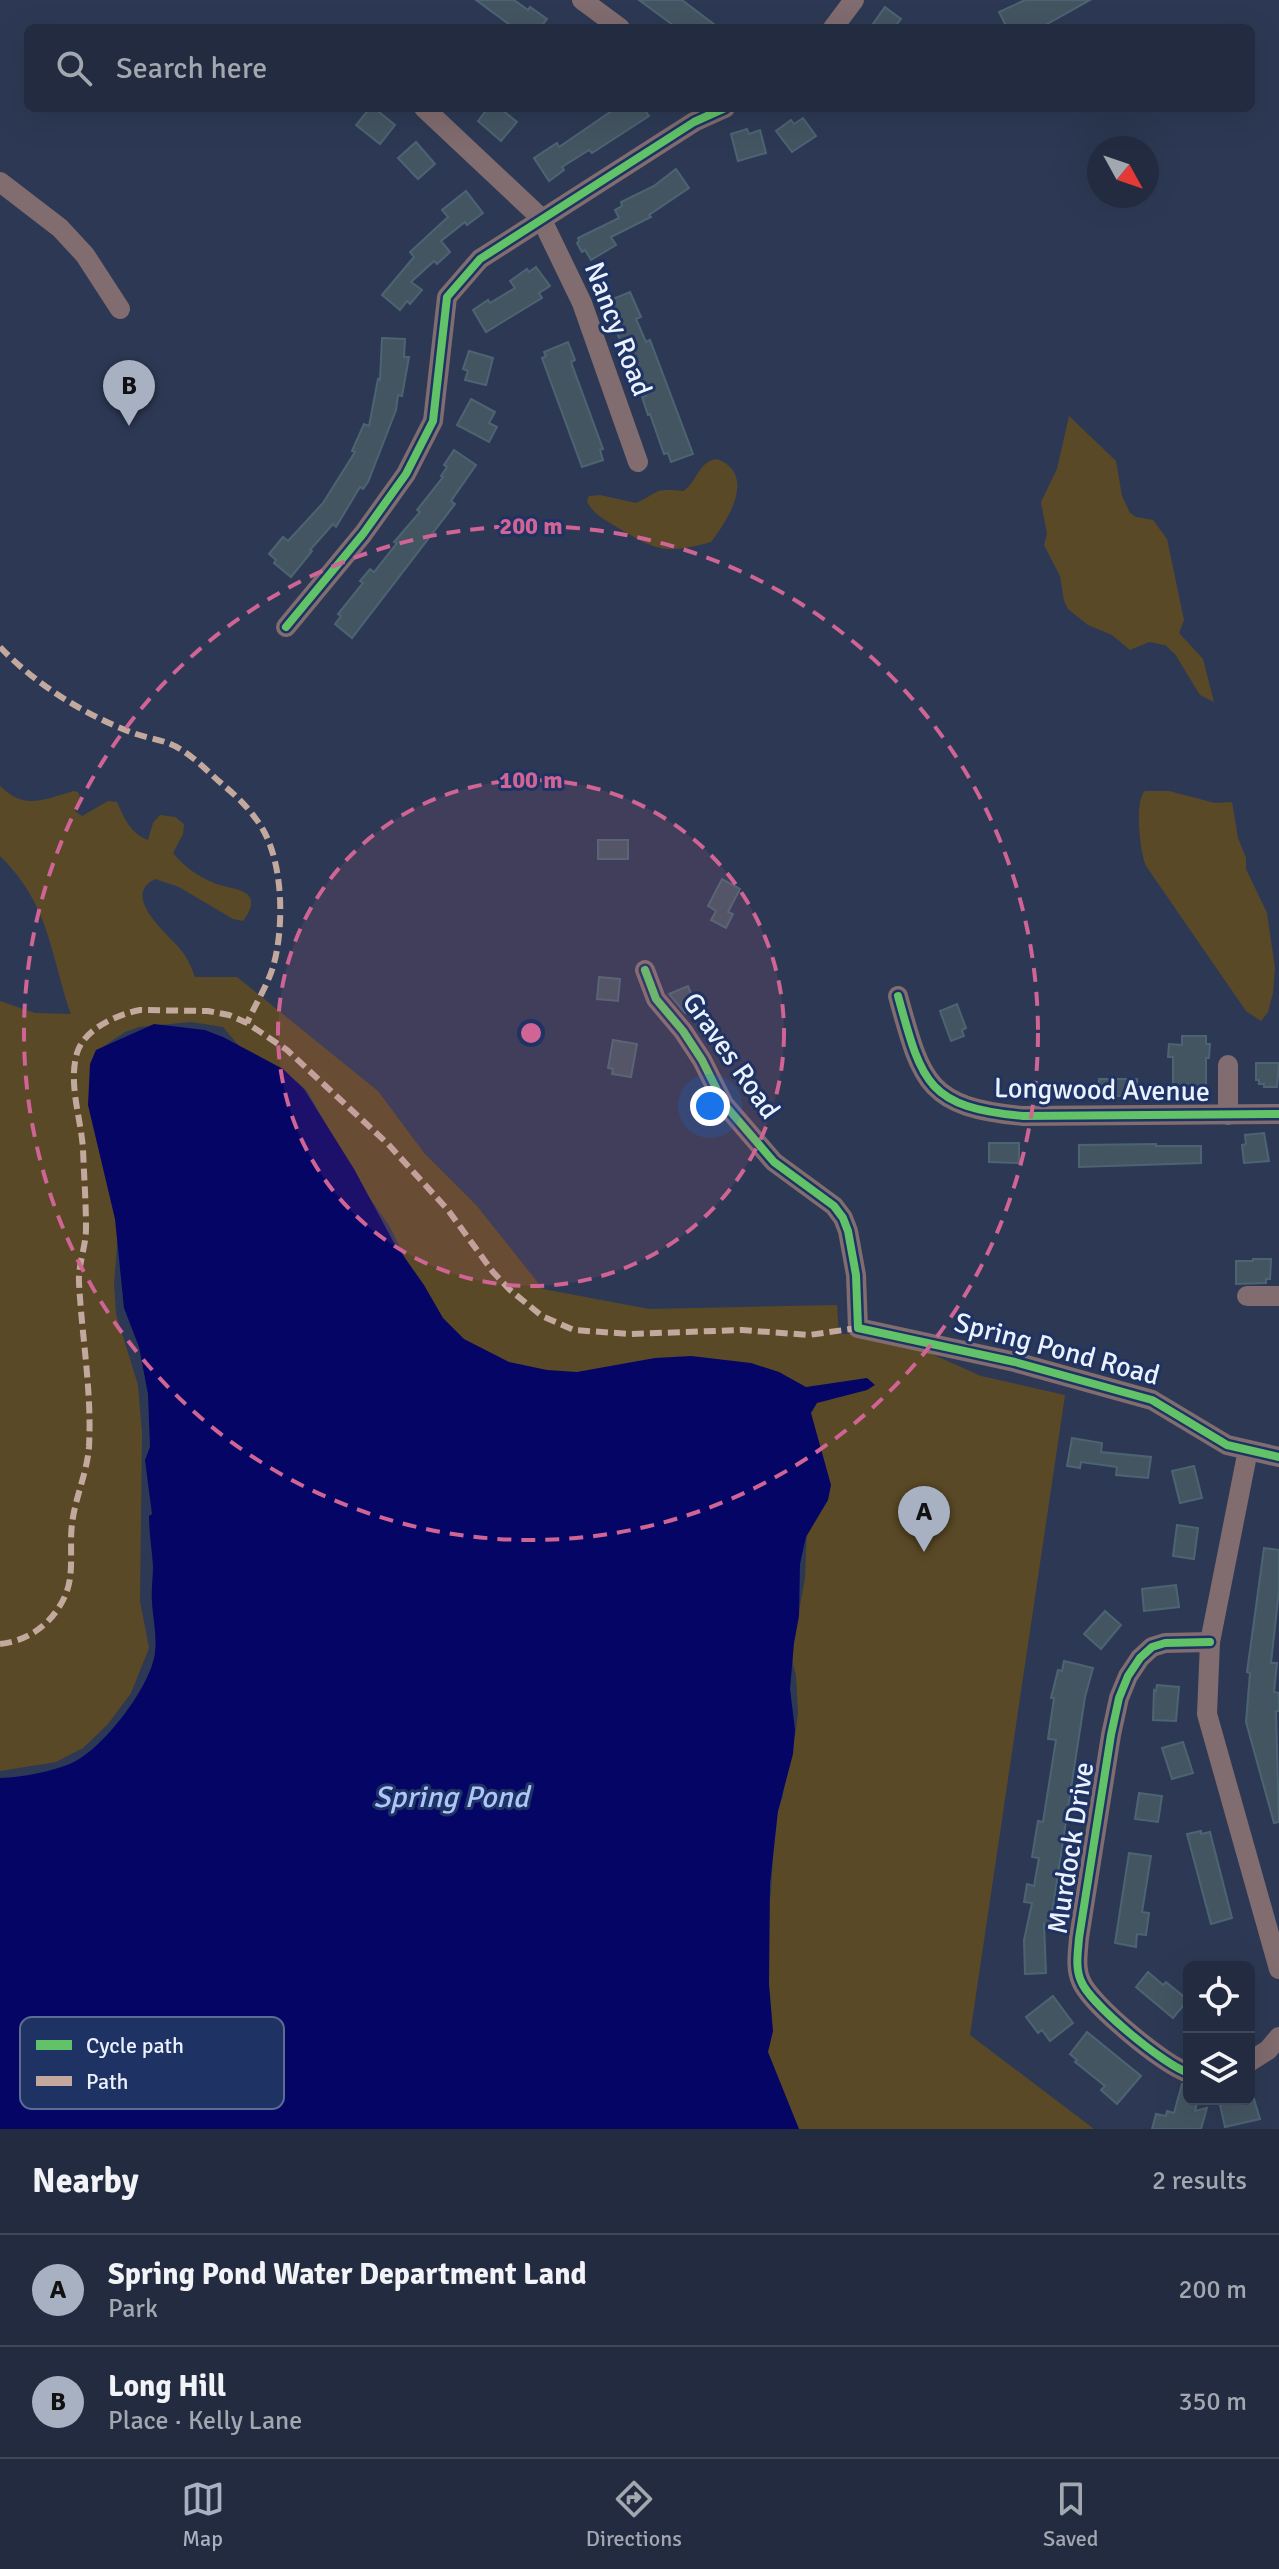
<!DOCTYPE html>
<meta charset="utf-8">
<style>
:root{--surface:#222b3f;--page:#2a3346;--text:#f1f3f6;--muted:#a2a7b0;--line:#3f4759;--accent:#a8b1c2}
body{margin:0;font-family:Signika,sans-serif;background:var(--page);color:var(--text)}
.controls{position:absolute;right:24px;bottom:24px;display:grid;overflow:hidden;border-radius:12px;box-shadow:0 8px 32px #0002}
.controls button{width:72px;height:72px;display:grid;place-items:center;padding:0;border:0;border-bottom:2px solid var(--line);background:var(--surface);color:var(--text);font:40px sans-serif}
.compass{position:absolute;left:1087px;top:136px;width:72px;height:72px;border-radius:50%;background:var(--surface);box-shadow:0 8px 32px #0002;rotate:130deg}
.you{position:absolute;left:710px;top:1106px;width:28px;height:28px;margin:-20px;border:6px solid #fff;border-radius:50%;background:#1a73e8;box-shadow:0 0 0 12px #1a73e833}
.badge{display:grid;place-items:center;width:52px;height:52px;border-radius:50%;background:var(--accent);color:#111;font-size:26px;font-weight:700}
.pin{position:absolute;translate:-50% -66px;filter:drop-shadow(0 2px 4px #0008)}
.pin::after{content:'';position:absolute;top:42px;width:28px;height:24px;background:inherit;clip-path:polygon(0 0,100% 0,50% 100%)}
.list{margin:0;padding:0;list-style:none}
h2{display:flex;justify-content:space-between;align-items:center;height:104px;margin:0;padding:0 32px;font-size:34px}
h2 small{font-size:26px;font-weight:400;color:var(--muted)}
.list li{display:grid;grid-template-columns:52px 1fr auto;gap:24px;align-items:center;box-sizing:border-box;height:112px;padding:0 32px;border-top:2px solid var(--line)}
.list b{display:block;font-size:30px;white-space:nowrap}
.list p{margin:0;font-size:26px;white-space:nowrap;color:var(--muted)}
.list em{font-size:26px;font-style:normal;color:var(--muted)}
.icon{flex:none;width:44px;height:44px;fill:none;stroke:currentColor;stroke-width:2;stroke-linecap:round;stroke-linejoin:round}
.map{position:relative;flex:none;width:1279px;height:2129px;overflow:hidden}
.search{position:absolute;background:var(--surface);box-shadow:0 8px 32px #0002;left:24px;right:24px;top:24px;height:88px;display:flex;align-items:center;gap:20px;box-sizing:border-box;padding:0 28px;border-radius:12px;color:var(--muted);font-size:30px}
.sheet{height:328px;background:var(--surface)}
nav{display:flex;justify-content:space-around;align-items:center;box-sizing:border-box;height:112px;border-top:2px solid var(--line);background:var(--surface);font-size:22px;color:var(--muted)}
nav a{display:grid;justify-items:center;gap:4px}
nav .on{color:var(--accent)}
.map>svg:first-child{display:block}
</style>
<div class="map">
<svg width="1279" height="2129" viewBox="0 0 1279 2129">
<rect width="100%" height="100%" fill="#2d3954"/>
<g fill="#5a4926">
<polygon points="1069,416 1116,461 1122,496 1130,513 1136,517 1153,520 1167,539 1184,620 1179,633 1203,659 1214,702 1200,695 1175,654 1165,645 1149,642 1130,650 1112,635 1088,625 1068,609 1064,601 1060,576 1044,545 1047,534 1041,502 1057,469"/>
<path d="M717,459c41,16 10,62 -6,83 -47,13 -56,8 -96,-16 -10,-6 -23,-13 -28,-25l2,-5 11,-1 36,8c25,-11 16,-15 47,-12 15,-9 14,-29 34,-32z"/>
<path d="M0,786c25,25 44,13 74,5l4,1 2,5 -5,14 7,5 26,-15 9,1c7,16 14,32 31,38l5,-17 7,-8 15,2 9,7 -1,10 -10,19c10,13 26,24 41,30 15,7 54,4 29,38l-10,-2 -54,-32 -24,-8c-35,17 13,55 25,70 7,8 11,17 15,28h42l141,114 47,63 52,52 66,83 106,20 188,-4 2,29h48l94,42 84,19 -95,640 124,94h-303l-29,-90 2,-109 7,-37 4,-72 8,-25 2,-33 10,-26 3,-24 -2,-37 -5,-21 14,-77 2,-46 -265,-142 -91,-58 -33,-47 -28,-58 -26,-37 -8,-18 -14,-19 -35,-62 -11,-10 -51,-28 -22,-26 -32,-5 -52,5 -14,5 -24,16 -6,14 12,107 11,63 -4,52 2,30 22,71 4,48 -2,168 9,47 -18,45 -23,31 -25,24 -27,14 -56,9v-770l35,12 36,1c-21,-61 -21,-109 -71,-158z"/>
<path d="M1145,791h24l46,12 17,-1 6,36 8,20v11l21,44 8,55 -2,25 -5,19 -7,9 -15,-10 -100,-145c-6,-14 -12,-65 -1,-75z"/>
</g>
<path fill="#050566" d="M154,1024l51,6 18,7 60,32 21,20 50,80 39,72 31,44 19,33 21,21 45,23 38,8 30,2 78,-14 36,-2 60,7 28,9 27,15 61,-9 8,7 -8,5 -50,13 -6,10 20,72 -3,15 -22,37 -6,27 -1,52 -5,27 -4,46 5,41 -2,24 -15,57 -8,73 -1,100 4,47 -5,21 31,77h-799v-351c24,-1 50,-6 72,-15 31,-14 80,-78 83,-111 2,-17 -2,-33 -3,-49 -1,-13 1,-25 1,-37 -1,-17 -4,-33 -4,-50l3,-2 -7,-54 5,-13 -2,-53 -9,-47 -15,-39 -9,-89 -27,-114 2,-41 6,-14z"/>
<g fill="#445562" stroke="#4c6472" stroke-width="2">
<polygon points="476,0 514,0 528,10 530,7 547,19 540,28 514,28"/>
<polygon points="639,0 682,0 719,28 677,28"/>
<polygon points="1025,0 1090,0 1040,28 1007,28 999,12"/>
<polygon points="885,7 901,19 894,28 870,28"/>
<polygon points="370,108 374,108 395,125 380,144 356,125"/>
<polygon points="488,108 500,108 517,122 501,141 478,121"/>
<polygon points="616,108 643,108 649,116 592,153 589,150 562,167 564,170 549,181 534,158 557,143 559,147"/>
<polygon points="803,118 816,136 792,152 776,131 791,120 794,124"/>
<polygon points="747,129 749,134 760,130 766,153 738,161 731,134"/>
<polygon points="416,142 435,164 418,179 398,158"/>
<polygon points="676,169 689,188 649,215 651,217 611,237 616,245 591,260 585,250 582,252 577,243 579,241 578,238 619,218 615,210 622,206 621,202 654,186"/>
<polygon points="466,191 483,213 467,225 465,222 441,241 450,252 437,264 434,261 411,282 422,290 410,304 407,301 400,310 382,295 414,257 410,252 448,217 442,210"/>
<polygon points="536,267 550,286 539,293 542,298 486,332 473,310 488,300 490,303 515,288 510,281 527,269 529,272"/>
<polygon points="630,292 641,317 636,319 646,342 650,340 693,454 671,462 668,453 664,454 650,414 648,415 642,397 646,396 635,364 631,366 609,314 613,312 608,301"/>
<polygon points="382,338 405,339 404,357 409,357 402,396 398,395 396,410 368,482 363,489 360,487 336,527 333,524 310,550 312,551 291,577 274,563 276,560 269,554 283,537 288,541 323,503 355,452 352,451 364,424 369,426 378,379 380,380"/>
<polygon points="568,342 575,360 571,362 603,449 600,450 603,460 582,467 542,358 546,356 544,352"/>
<polygon points="469,351 493,358 486,385 465,380 468,371 463,369"/>
<polygon points="471,399 495,412 489,423 497,427 489,442 457,425"/>
<polygon points="454,450 476,465 451,501 455,504 352,638 335,624 341,616 338,614 363,583 360,581 370,569 374,572 397,543 394,542 420,512 417,510 443,477 441,476 447,467 444,465"/>
<rect x="598" y="840" width="30" height="19"/>
<polygon points="722,879 740,889 728,912 733,914 726,928 711,920 716,911 708,906"/>
<polygon points="599,977 620,979 618,1001 597,999"/>
<polygon points="688,986 697,1008 685,1013 669,994"/>
<polygon points="957,1004 966,1028 962,1030 964,1036 951,1041 940,1011"/>
<polygon points="1182,1036 1206,1036 1206,1044 1210,1044 1209,1058 1206,1058 1206,1095 1173,1095 1173,1057 1168,1057 1169,1044 1182,1045"/>
<polygon points="613,1040 637,1044 631,1077 612,1074 613,1069 608,1068"/>
<polygon points="1256,1063 1279,1063 1277,1087 1264,1087 1264,1084 1259,1084 1259,1080 1256,1080"/>
<rect x="1099" y="1079" width="38" height="17"/>
<polygon points="1264,1133 1269,1161 1244,1163 1242,1145 1246,1144 1245,1135"/>
<polygon points="989,1143 1019,1143 1019,1163 989,1162"/>
<polygon points="1156,1144 1156,1146 1201,1146 1201,1163 1079,1167 1079,1145"/>
<polygon points="1253,1259 1271,1259 1270,1279 1266,1279 1266,1283 1236,1284 1236,1261 1253,1261"/>
<polygon points="1072,1438 1102,1443 1101,1452 1151,1457 1148,1478 1116,1475 1117,1467 1081,1462 1080,1468 1067,1466"/>
<polygon points="1194,1466 1202,1498 1180,1503 1172,1471"/>
<polygon points="1177,1525 1198,1528 1194,1559 1173,1556"/>
<polygon points="1264,1548 1279,1550 1279,1590 1271,1663 1277,1663 1274,1692 1279,1693 1279,1711 1276,1711 1279,1822 1274,1823 1246,1722 1250,1673 1247,1672"/>
<polygon points="1176,1585 1179,1607 1144,1611 1142,1589"/>
<polygon points="1105,1611 1121,1625 1101,1649 1084,1634"/>
<polygon points="1064,1661 1093,1668 1085,1697 1050,1926 1044,1924 1046,1973 1025,1974 1024,1940 1032,1903 1024,1902 1027,1884 1034,1886 1039,1858 1032,1857 1038,1821 1043,1822 1056,1740 1048,1739 1054,1698 1051,1698 1058,1670 1062,1671"/>
<polygon points="1157,1685 1179,1687 1176,1721 1153,1720 1154,1690 1156,1691"/>
<polygon points="1183,1742 1193,1773 1172,1779 1162,1748"/>
<polygon points="1139,1793 1162,1796 1158,1822 1135,1819"/>
<polygon points="1201,1831 1201,1834 1210,1832 1232,1918 1211,1924 1187,1834"/>
<polygon points="1129,1853 1151,1856 1142,1912 1149,1913 1146,1935 1137,1934 1136,1947 1115,1943"/>
<polygon points="1148,1972 1163,1985 1166,1982 1188,2000 1173,2018 1136,1987"/>
<polygon points="1053,1996 1073,2023 1050,2041 1042,2030 1038,2033 1026,2017"/>
<polygon points="1087,2032 1141,2076 1117,2104 1101,2090 1105,2086 1075,2062 1077,2060 1070,2054"/>
<polygon points="1182,2084 1189,2086 1189,2099 1198,2099 1195,2111 1207,2108 1201,2129 1152,2129 1156,2114 1166,2116 1167,2111 1174,2113"/>
<polygon points="1254,2099 1260,2119 1225,2127 1220,2105"/>
</g>
<g fill="none" stroke-linecap="round" stroke-linejoin="round">
<g stroke="#816c6f" stroke-width="20">
<polyline points="582,0 620,28"/>
<polyline points="833,28 854,0"/>
<polyline points="424,108 541,218 582,303 638,462"/>
<polyline points="0,182 60,228 85,255 120,309"/>
<polyline points="286,627 363,534 406,474 433,421 447,297 480,259 694,122 725,108"/>
<polyline points="645,970 656,999 683,1031 702,1060 724,1104 774,1162 834,1206 843,1218 848,1231 856,1275 858,1328 1015,1362 1152,1400 1227,1445 1279,1457"/>
<path d="M898,996c24,87 29,111 125,120l256,-2"/>
<polyline points="1228,1115 1228,1065"/>
<polyline points="1247,1296 1279,1296"/>
<polyline points="1248,1450 1210,1642 1207,1714 1279,1969"/>
<polyline points="1249,2062 1268,2050 1279,2037"/>
<path d="M1189,2073c-24,-7 -99,-69 -108,-92 -6,-13 -3,-29 -2,-43l32,-203 8,-37 9,-22 12,-18 12,-11 13,-4 45,-1"/>
</g>
<g stroke="#c3a89e" stroke-width="6" stroke-dasharray="12 6" stroke-linecap="butt">
<path d="M0,647c35,37 85,68 133,86 11,4 24,6 35,10 21,8 38,27 54,41 12,10 25,22 34,35 28,35 29,107 17,148 -6,19 -18,38 -26,56"/>
<path d="M0,1644c29,-3 53,-21 65,-48 10,-22 4,-49 7,-72 3,-26 15,-51 17,-77 3,-55 -7,-109 -10,-164 -1,-19 7,-36 7,-55 0,-26 -2,-52 -3,-79 -2,-31 -15,-65 -6,-96 7,-24 41,-39 63,-43l68,1 21,4 18,8 40,27 101,94 60,66 45,62 17,18 32,26 32,14 56,4 112,-4 67,5 49,-7"/>
</g>
<g stroke="#1e3363" stroke-width="13">
<g id="cycleway">
<polyline points="286,627 363,534 406,474 433,421 447,297 480,259 694,122 725,108"/>
<polyline points="645,970 656,999 683,1031 702,1060 724,1104 774,1162 834,1206 843,1218 848,1231 856,1275 858,1328 1015,1362 1152,1400 1227,1445 1279,1457"/>
<path d="M898,996c24,87 29,111 125,120l256,-2"/>
<path d="M1189,2073c-24,-7 -99,-69 -108,-92 -6,-13 -3,-29 -2,-43l32,-203 8,-37 9,-22 12,-18 12,-11 13,-4 45,-1"/>
</g>
</g>
<use href="#cycleway" stroke="#61c268" stroke-width="8"/>
</g>
<circle cx="531" cy="1033" r="253" fill="#d06494" fill-opacity=".12"/>
<g fill="none" stroke="#d06494" stroke-width="4" stroke-dasharray="14 10">
<circle cx="531" cy="1033" r="253"/>
<circle cx="531" cy="1033" r="507"/>
</g>
<g text-anchor="middle" dominant-baseline="central" stroke-width="6" stroke-linejoin="round" paint-order="stroke">
<g font-size="28" fill="#ebf2fe" stroke="#1e3363">
<text transform="translate(618 329) rotate(69)">Nancy Road</text>
<text transform="translate(731 1056) rotate(55)">Graves Road</text>
<text transform="translate(1102 1090) rotate(1)">Longwood Avenue</text>
<text transform="translate(1057 1349) rotate(15)">Spring Pond Road</text>
<text transform="translate(1071 1848) rotate(-81)">Murdock Drive</text>
</g>
<g font-size="30" font-style="italic" fill="#aec7fa" stroke="#1e3363">
<text x="451" y="1797">Spring Pond</text>
</g>
</g>
<rect x="20" y="2017" width="264" height="92" rx="12" fill="#1e3363" stroke="#5c6c92" stroke-width="2"/>
<rect x="36" y="2040" width="36" height="10" fill="#61c268"/>
<rect x="36" y="2076" width="36" height="10" fill="#c3a89e"/>
<g font-size="22" fill="#ebf2fe">
<text x="86" y="2053">Cycle path</text>
<text x="86" y="2089">Path</text>
</g>
<circle cx="531" cy="1033" r="12" fill="#d06494" stroke="#1e3363" stroke-width="4"/>
<g font-size="24" text-anchor="middle" font-weight="bold" fill="#d06494" stroke="#1e3363" stroke-width="6" stroke-linejoin="round" paint-order="stroke">
<text x="531" y="534">200 m</text>
<text x="531" y="788">100 m</text>
</g>
</svg>
<div class="controls">
<button><svg class="icon" aria-label="locate" viewBox="0 0 24 24"><circle cx="12" cy="12" r="6"/><path d="M12 2v4M12 18v4M2 12h4M18 12h4"/></svg></button>
<button><svg class="icon" aria-label="layers" viewBox="0 0 24 24"><path d="M12 4l9 5-9 5-9-5zM3 14l9 5 9-5"/></svg></button>
</div>
<svg class="compass" viewBox="-18 -18 36 36"><path d="M0-13l5 13h-10z" fill="#e53935"/><path d="M0 13l5-13h-10z" fill="#a2a7b0"/></svg>
<div class="you"></div>
<div class="pin badge" style="left:924px;top:1552px">A</div>
<div class="pin badge" style="left:129px;top:426px">B</div>
<div class="search"><svg class="icon" aria-label="search" viewBox="0 0 24 24"><circle cx="10" cy="10" r="6"/><path d="M15 15l6 6"/></svg>Search here</div>
</div>
<section class="sheet">
<h2>Nearby<small>2 results</small></h2>
<ul class="list">
<li><span class="badge">A</span><div><b>Spring Pond Water Department Land</b><p>Park</p></div><em>200 m</em></li>
<li><span class="badge">B</span><div><b>Long Hill</b><p>Place · Kelly Lane</p></div><em>350 m</em></li>
</ul>
</section>
<nav>
<a class="on"><svg class="icon" aria-label="map" viewBox="0 0 24 24"><path d="M3 6l6-2 6 2 6-2v14l-6 2-6-2-6 2zM9 4v14M15 6v14"/></svg>Map</a>
<a><svg class="icon" aria-label="directions" viewBox="0 0 24 24"><path d="M12 3l9 9-9 9-9-9zM9 14v-3h6M13 9l2 2-2 2"/></svg>Directions</a>
<a><svg class="icon" aria-label="saved" viewBox="0 0 24 24"><path d="M7 4h10v16l-5-4-5 4z"/></svg>Saved</a>
</nav>
